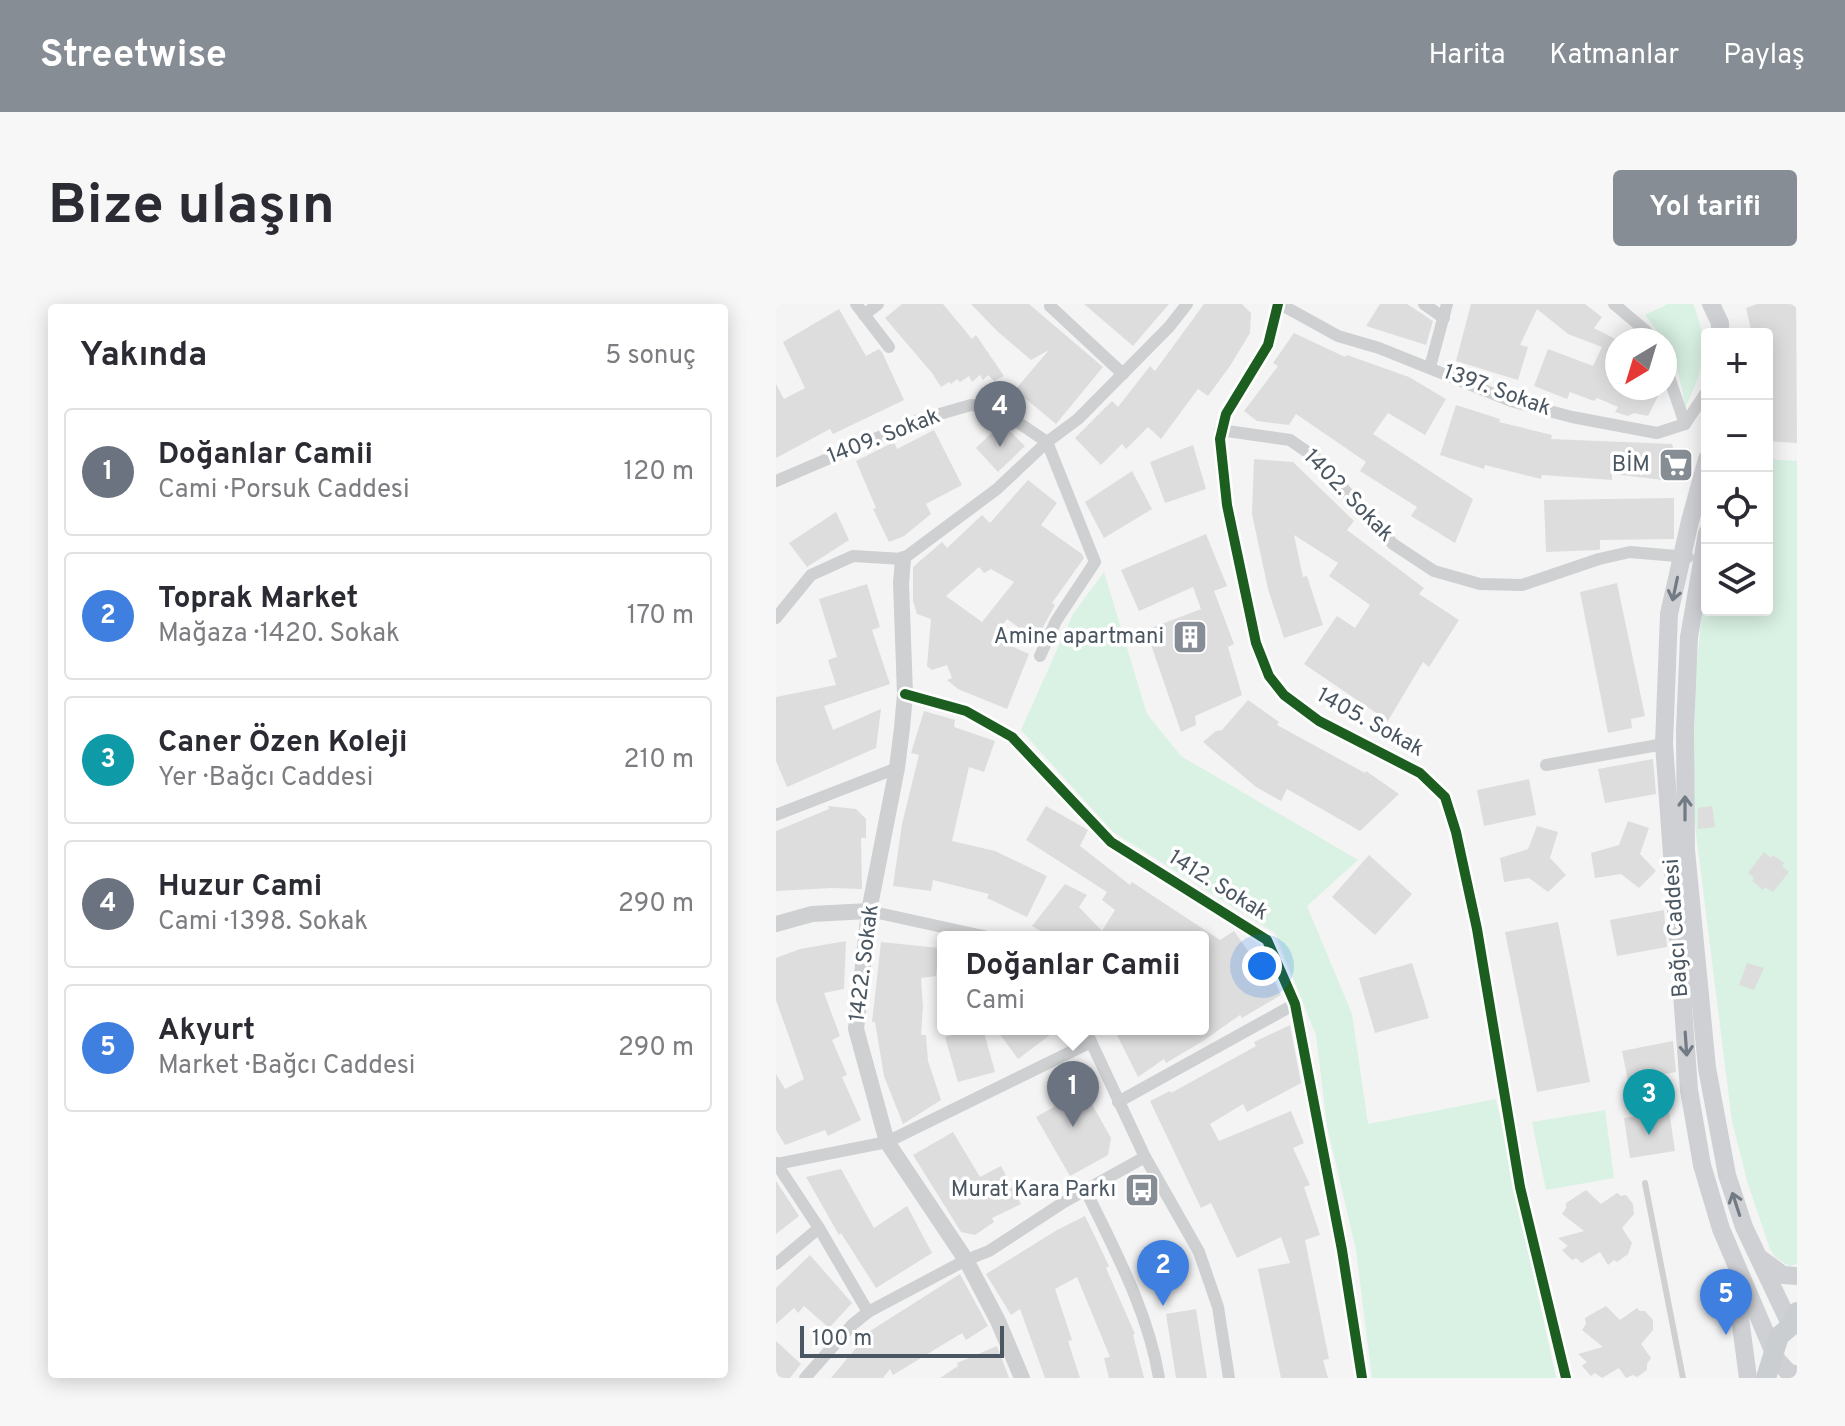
<!DOCTYPE html>
<html lang="tr">
<meta charset="utf-8">
<style>
:root{--surface:#fff;--page:#f7f7f7;--text:#2b2b33;--muted:#7c7c81;--line:#e1e1e2;--accent:#868d94}
body{margin:0;font-family:Overpass,sans-serif;background:var(--page);color:var(--text)}
.controls{position:absolute;right:24px;top:24px;display:grid;overflow:hidden;border-radius:8px;box-shadow:0 4px 20px #0003}
.controls button{width:72px;height:72px;display:grid;place-items:center;padding:0;border:0;border-bottom:2px solid var(--line);background:var(--surface);color:var(--text);font:40px sans-serif}
.compass{position:absolute;left:829px;top:24px;width:72px;height:72px;border-radius:50%;background:var(--surface);box-shadow:0 4px 20px #0003;rotate:218deg}
.scale{position:absolute;left:24px;bottom:20px;width:204px;box-sizing:border-box;padding-left:8px;border:4px solid #4a5661;border-top:0;font-size:22px;line-height:28px;white-space:nowrap;color:#4a5661;-webkit-text-stroke:6px #fff;paint-order:stroke}
.you{position:absolute;left:486px;top:662px;width:28px;height:28px;margin:-20px;border:6px solid #fff;border-radius:50%;background:#1a73e8;box-shadow:0 0 0 12px #1a73e833}
.badge{display:grid;place-items:center;width:52px;height:52px;border-radius:50%;background:var(--accent);color:#fff;font-size:26px;font-weight:700}
.pin{position:absolute;translate:-50% -66px;filter:drop-shadow(0 2px 4px #0008)}
.pin::after{content:'';position:absolute;top:42px;width:28px;height:24px;background:inherit;clip-path:polygon(0 0,100% 0,50% 100%)}
.popup{position:absolute;left:161px;top:627px;width:272px;height:104px;box-sizing:border-box;display:grid;place-content:center;border-radius:8px;background:var(--surface);filter:drop-shadow(0 2px 6px #0005);font-size:26px;white-space:nowrap;color:var(--muted)}
.popup b{font-size:30px;color:var(--text)}
.popup::after{content:'';position:absolute;left:50%;top:100%;margin-left:-16px;border:16px solid transparent;border-top-color:var(--surface)}
.list{margin:0;padding:0;list-style:none}
h2{display:flex;justify-content:space-between;align-items:center;height:104px;margin:0;padding:0 32px;font-size:34px}
h2 small{font-size:26px;font-weight:400;color:var(--muted)}
.list li{display:grid;grid-template-columns:52px 1fr auto;gap:24px;align-items:center;box-sizing:border-box;height:128px;margin:0 16px 16px;padding:0 16px;border:2px solid var(--line);border-radius:8px}
.list b{display:block;font-size:30px;white-space:nowrap}
.list p{margin:0;font-size:26px;white-space:nowrap;color:var(--muted)}
.list em{font-size:26px;font-style:normal;color:var(--muted)}
.icon{flex:none;width:44px;height:44px;fill:none;stroke:currentColor;stroke-width:2;stroke-linecap:round;stroke-linejoin:round}
.map{position:relative;flex:none;width:1021px;height:1074px;overflow:hidden;border-radius:8px}
header{display:flex;align-items:center;gap:48px;box-sizing:border-box;height:112px;padding:0 40px;background:var(--accent);color:#fff}
header strong{font-size:38px}
nav{display:flex;gap:44px;margin-inline-start:auto;font-size:28px}
.intro{display:flex;align-items:center;justify-content:space-between;box-sizing:border-box;height:192px;padding:0 48px}
h1{margin:0;font-size:56px}
.button{padding:20px 36px;border-radius:8px;background:var(--accent);color:#fff;font-size:28px;font-weight:700}
main{display:flex;gap:48px;padding:0 48px}
aside{flex:1;background:var(--surface);border-radius:8px;box-shadow:0 4px 20px #0003}
.map>svg:first-child{display:block}
</style>
<header>
<strong>Streetwise</strong>
<nav><a>Harita</a><a>Katmanlar</a><a>Paylaş</a></nav>
</header>
<div class="intro"><h1>Bize ulaşın</h1><a class="button">Yol tarifi</a></div>
<main>
<aside>
<h2>Yakında<small>5 sonuç</small></h2>
<ul class="list">
<li><span class="badge" style="background:#6b7280">1</span><div><b>Doğanlar Camii</b><p>Cami · Porsuk Caddesi</p></div><em>120 m</em></li>
<li><span class="badge" style="background:#3f7fe0">2</span><div><b>Toprak Market</b><p>Mağaza · 1420. Sokak</p></div><em>170 m</em></li>
<li><span class="badge" style="background:#0f9aa8">3</span><div><b>Caner Özen Koleji</b><p>Yer · Bağcı Caddesi</p></div><em>210 m</em></li>
<li><span class="badge" style="background:#6b7280">4</span><div><b>Huzur Cami</b><p>Cami · 1398. Sokak</p></div><em>290 m</em></li>
<li><span class="badge" style="background:#3f7fe0">5</span><div><b>Akyurt</b><p>Market · Bağcı Caddesi</p></div><em>290 m</em></li>
</ul>
</aside>
<div class="map">
<svg width="1021" height="1074" viewBox="0 0 1021 1074">
<rect width="100%" height="100%" fill="#f4f4f4"/>
<g fill="#d9f2e3">
<path d="M892,0h25c17,41 11,65 -8,104 -6,-43 -13,-59 -40,-93z"/>
<polygon points="991,155 1021,157 1021,960 1013,962 999,953 994,945 972,880 956,817 917,505 919,380 931,256 931,306 991,306"/>
<polygon points="328,268 371,410 405,452 582,556 531,602 576,710 592,820 720,795 780,1074 596,1074 580,946 551,822 540,731 499,629 337,528 245,426 297,310"/>
<polygon points="829,806 838,874 770,886 756,818"/>
</g>
<g fill="#ddddde" fill-rule="evenodd">
<polygon points="126,0 167,0 196,35 200,31 228,72 218,77 212,71 207,76 204,71 196,78 193,72 184,78 181,75 175,80 173,78 165,83 156,69 109,14"/>
<polygon points="195,0 253,0 327,63 280,120 239,86 273,46 255,56 221,27"/>
<polygon points="308,0 393,0 357,42"/>
<polygon points="428,0 466,0 475,9 474,29 454,62 432,92 422,85 385,135 372,123 350,145 346,140 325,161 299,134 336,97 342,103 374,62 379,67"/>
<polygon points="604,0 631,0 657,17 650,41 590,22"/>
<polygon points="695,0 809,0 826,13 818,24 841,36 841,84 886,84 872,112 858,109 852,112 839,108 842,103 821,94 818,97 794,88 791,95 758,82 772,45 817,62 826,43 792,30 761,5 744,41 752,43 742,76 680,57"/>
<polygon points="981,0 1020,0 1021,139 991,137 991,30 976,30 970,4"/>
<polygon points="63,5 90,52 103,45 106,48 128,96 57,130 54,125 0,154 0,80 8,95 29,84 7,38"/>
<polygon points="518,29 569,53 571,51 633,73 670,95 649,131 612,109 597,130 697,195 679,239 635,212 641,203 584,167 590,158 520,110 513,121 481,117 468,107 502,62 497,59"/>
<polygon points="680,101 724,115 723,118 776,131 775,135 896,140 898,148 912,148 906,171 892,171 887,176 836,170 836,176 766,171 765,175 709,161 708,165 664,151"/>
<polygon points="226,119 249,142 222,168 200,144"/>
<polygon points="158,126 186,181 150,200 155,210 128,232 113,238 97,205 100,204 80,157 118,138 121,145"/>
<polygon points="417,141 430,185 389,199 374,158"/>
<polygon points="478,155 517,158 578,217 571,226 648,284 643,290 683,316 653,363 647,358 612,417 528,360 561,312 579,324 594,301 553,272 562,259 518,231 527,273 531,272 547,321 508,334 492,285 476,210"/>
<polygon points="356,167 376,205 328,234 309,198"/>
<path d="M252,176l29,23 -16,22 41,29 2,4 -32,45 3,2 -19,35 -29,-21 -14,19 36,16 -22,55 -49,-20 -11,-9 5,-2 -5,-13 -15,5 -5,-4 4,-47 -14,-5 -4,-13v-34l29,-25 5,6 35,-33 8,8zM203,263l5,6 7,-4 23,13 -32,40 -36,-26z"/>
<polygon points="898,194 898,235 824,236 824,245 822,246 770,248 768,196"/>
<polygon points="60,208 73,236 31,263 13,239"/>
<polygon points="430,230 451,282 438,287 458,340 452,343 466,391 419,412 420,421 405,428 370,326 425,305 417,283 363,307 345,266"/>
<polygon points="841,279 869,412 855,415 856,424 832,429 804,288"/>
<polygon points="91,280 104,323 96,326 114,380 48,402 57,426 105,405 100,444 11,483 0,457 0,393 60,381 52,356 61,353 43,295"/>
<polygon points="472,396 503,418 501,421 589,469 590,467 623,490 584,527 511,485 505,497 480,483 427,438 440,427 446,426"/>
<polygon points="148,407 179,416 178,423 219,437 208,468 193,463 176,537 219,547 271,572 251,613 211,594 213,590 157,576 155,587 117,582 126,520 143,451 135,449"/>
<polygon points="877,455 880,490 829,499 822,465"/>
<polygon points="753,475 760,511 708,522 701,486"/>
<polygon points="52,502 80,505 90,515 90,534 85,534 86,585 56,584 0,587 0,527 53,505"/>
<polygon points="270,502 312,526 304,542 354,581 356,578 444,636 458,627 486,667 492,663 505,691 466,714 464,711 427,737 390,759 388,755 362,773 338,725 427,725 427,633 275,633 256,622 289,580 311,591 303,603 326,627 339,606 326,596 331,588 250,536"/>
<polygon points="936,502 939,523 922,525 922,504"/>
<polygon points="852,517 873,524 864,550 880,567 863,584 845,570 819,574 815,549 843,541"/>
<polygon points="761,522 782,528 774,554 790,571 772,588 753,574 728,578 724,554 752,545"/>
<polygon points="988,548 995,554 997,551 1008,559 1006,562 1013,568 997,588 989,583 987,586 976,577 978,574 972,569"/>
<polygon points="593,551 636,590 599,631 556,593"/>
<polygon points="888,606 891,643 841,652 834,616"/>
<polygon points="782,618 814,778 761,788 729,628"/>
<polygon points="70,637 68,685 48,689 64,732 56,736 71,771 66,773 85,816 52,832 49,826 9,841 0,826 0,770 9,785 28,775 0,696 0,654 24,645"/>
<polygon points="105,638 163,644 160,672 145,674 147,703 145,731 150,731 152,757 165,796 127,820 108,772 99,718 96,718"/>
<polygon points="636,659 653,714 599,729 583,674"/>
<polygon points="971,659 988,664 978,686 963,681"/>
<polygon points="514,721 525,779 471,808 467,800 434,820 443,837 515,807 528,839 517,844 534,881 528,883 544,931 529,936 553,1055 547,1056 552,1074 505,1074 482,965 514,959 505,933 461,954 435,899 425,904 374,797 394,787 395,789 480,742 478,738"/>
<polygon points="198,725 207,725 219,768 182,778 169,733"/>
<polygon points="220,725 282,725 242,755"/>
<polygon points="897,737 900,768 852,777 846,747"/>
<polygon points="308,786 335,834 332,851 294,872 260,813"/>
<polygon points="893,807 899,847 854,854 848,814"/>
<polygon points="177,828 204,873 225,862 245,900 216,914 218,918 199,931 185,928 137,851"/>
<polygon points="65,865 98,924 131,902 156,949 100,984 65,929 63,931 30,873"/>
<polygon points="0,877 23,912 0,930"/>
<polygon points="810,886 825,900 841,889 845,892 850,891 857,900 858,910 846,924 856,939 852,950 841,958 838,956 832,961 824,948 806,959 800,954 796,956 786,946 792,942 782,934 808,927 786,910 790,904 790,899"/>
<polygon points="309,912 333,962 330,964 359,1030 357,1031 368,1074 333,1074 328,1054 334,1053 301,973 279,985 296,1036 292,1037 304,1074 269,1074 244,1005 235,1011 210,970 281,926"/>
<polygon points="34,951 76,999 53,1024 28,1002 22,1009 18,1004 0,1020 0,984"/>
<polygon points="184,970 212,1022 190,1036 186,1029 117,1071 114,1065 107,1074 55,1074 94,1027"/>
<polygon points="830,1002 844,1016 861,1004 864,1007 869,1007 877,1016 877,1026 865,1040 875,1054 871,1060 871,1066 861,1073 857,1071 850,1074 843,1064 826,1074 819,1069 815,1072 806,1062 811,1058 802,1050 827,1043 806,1026 810,1020 809,1014"/>
<polygon points="420,1005 431,1074 400,1074 390,1010"/>
<polygon points="0,1037 25,1060 14,1074 0,1074"/>
<polygon points="221,1042 233,1074 164,1074 182,1062 181,1059"/>
</g>
<g fill="none" stroke-linecap="round" stroke-linejoin="round">
<polyline stroke="#ced0d2" stroke-width="6" points="869,879 907,1074"/>
<g stroke="#ced0d2" stroke-width="12">
<polyline points="80,0 113,43"/>
<polyline points="502,0 492,41 450,110 444,135 451,201 480,339 493,372 508,391 543,417 644,469 669,493 680,528 701,625 744,883 790,1074"/>
<polyline points="504,0 562,32 603,44 735,97 796,113 881,129 909,120 931,87"/>
<polyline points="648,0 668,14"/>
<polyline points="838,0 870,27 876,36"/>
<polyline points="274,2 347,70"/>
<polyline points="88,11 102,0"/>
<polyline points="889,61 909,120"/>
<polyline points="654,63 671,0"/>
<polyline points="444,126 514,136 540,154 617,240 658,267 704,280 746,281 823,255 854,248 912,253"/>
<polyline points="0,177 143,116 195,101 221,104 271,138 319,258 280,317 264,352"/>
<polyline points="0,314 35,271 77,252 127,255 221,185 271,138 302,115 393,23 411,0"/>
<polyline points="129,390 190,407 236,433 335,538 491,636 519,700 566,946 586,1074"/>
<polyline points="770,461 888,440"/>
<polyline points="0,511 121,464"/>
<polyline points="93,607 212,633"/>
<polyline points="309,725 369,853 423,948 442,1003 453,1074"/>
<polyline points="342,798 519,700"/>
<polyline points="0,859 43,924 92,1008"/>
<polyline points="0,860 111,838 315,738"/>
<path d="M310,887c29,60 62,120 73,187"/>
<polyline points="0,960 43,924"/>
<polyline points="29,1074 76,1021 92,1008 190,956 213,947 288,898 369,853"/>
</g>
<g stroke="#ced0d2" stroke-width="16">
<polyline points="127,255 125,279 129,390 126,424 121,464 93,607 80,725 111,838 190,956 222,1017 246,1074"/>
<polyline points="0,620 36,610 93,607"/>
</g>
<g stroke="#ced0d4" stroke-width="18">
<polyline points="935,0 944,19 944,30"/>
<polyline points="931,155 914,217 893,310 888,440 913,786 926,861 945,925 1001,1056 1012,1068 1021,1071"/>
<polyline points="931,229 913,333 909,426 910,546 931,764 951,871 968,923 1015,1022 1021,1020"/>
<polyline points="985,955 1007,971 1021,972"/>
<polyline points="960,984 972,1074"/>
</g>
<polyline stroke="#caced1" stroke-width="20" points="990,1074 1003,1032 1015,1022 1021,1008"/>
<g stroke="#fff" stroke-width="15">
<g id="cycleway">
<polyline points="502,0 492,41 450,110 444,135 451,201 480,339 493,372 508,391 543,417 644,469 669,493 680,528 701,625 744,883 790,1074"/>
<polyline points="129,390 190,407 236,433 335,538 491,636 519,700 566,946 586,1074"/>
</g>
</g>
<use href="#cycleway" stroke="#1b5e20" stroke-width="10"/>
</g>
<defs><path id="oneway-shaft" d="M-6 0H5M1.5-3L5.5 0L1.5 3" fill="none" stroke-width="1.6" stroke-linecap="round" stroke-linejoin="round" transform="scale(2)"/></defs>
<g stroke="#727b84">
<use href="#oneway-shaft" transform="translate(899 285) rotate(102)"/>
<use href="#oneway-shaft" transform="translate(909 504) rotate(-90)"/>
<use href="#oneway-shaft" transform="translate(910 740) rotate(86)"/>
<use href="#oneway-shaft" transform="translate(960 900) rotate(-108)"/>
</g>
<defs>
<g id="supermarket-square" transform="scale(1.8)"><rect x="-9" y="-9" width="18" height="18" rx="4" fill="#868d94" stroke="#fff"/><path d="M-6-5.5h2.5l.6 2H6L4.5 2H-2.5L-4.4-4H-6ZM-1.5 3.2a1.3 1.3 0 1 0 .1 0ZM3 3.2a1.3 1.3 0 1 0 .1 0Z" fill="#fff"/></g>
<g id="building-square" transform="scale(1.8)"><rect x="-9" y="-9" width="18" height="18" rx="4" fill="#868d94" stroke="#fff"/><path d="M-4-6H4V6H1V3H-1V6H-4ZM-2.5-4.3h1.7v1.8h-1.7ZM.8-4.3h1.7v1.8H.8ZM-2.5-1h1.7V.8h-1.7ZM.8-1h1.7V.8H.8Z" fill="#fff"/></g>
<g id="bus-square" transform="scale(1.8)"><rect x="-9" y="-9" width="18" height="18" rx="4" fill="#868d94" stroke="#fff"/><path d="M-5-6H5V4H4V6H2V4H-2V6H-4V4H-5ZM-3.5-4V0h7V-4ZM-3.5 1.2v1.5H-2V1.2ZM2 1.2v1.5H3.5V1.2Z" fill="#fff"/></g>
</defs>
<g fill-rule="evenodd">
<use href="#supermarket-square" x="900" y="161"/>
<use href="#building-square" x="414" y="333"/>
<use href="#bus-square" x="366" y="886"/>
</g>
<g text-anchor="middle" dominant-baseline="central" stroke-width="7" stroke-linejoin="round" paint-order="stroke">
<g font-size="22" fill="#4a5661" stroke="#fff">
<text transform="translate(721 87) rotate(20)">1397. Sokak</text>
<text transform="translate(108 133) rotate(-21)">1409. Sokak</text>
<text transform="translate(572 192) rotate(46)">1402. Sokak</text>
<text transform="translate(594 419) rotate(29)">1405. Sokak</text>
<text transform="translate(442 582) rotate(32)">1412. Sokak</text>
<text transform="translate(901 624) rotate(-94)">Bağcı Caddesi</text>
<text transform="translate(89 659) rotate(-83)">1422. Sokak</text>
</g>
<g font-size="22" fill="#4a5661" stroke="#fff" text-anchor="end">
<text x="874" y="161">BİM</text>
<text x="388" y="333">Amine apartmani</text>
<text x="340" y="886">Murat Kara Parkı</text>
</g>
</g>
</svg>
<div class="controls">
<button>+</button>
<button>−</button>
<button><svg class="icon" aria-label="locate" viewBox="0 0 24 24"><circle cx="12" cy="12" r="6"/><path d="M12 2v4M12 18v4M2 12h4M18 12h4"/></svg></button>
<button><svg class="icon" aria-label="layers" viewBox="0 0 24 24"><path d="M12 4l9 5-9 5-9-5zM3 14l9 5 9-5"/></svg></button>
</div>
<svg class="compass" viewBox="-18 -18 36 36"><path d="M0-13l5 13h-10z" fill="#e53935"/><path d="M0 13l5-13h-10z" fill="#7c7c81"/></svg>
<div class="scale">100 m</div>
<div class="you"></div>
<div class="pin badge" style="left:297px;top:823px;background:#6b7280">1</div>
<div class="popup"><b>Doğanlar Camii</b>Cami</div>
<div class="pin badge" style="left:387px;top:1002px;background:#3f7fe0">2</div>
<div class="pin badge" style="left:873px;top:831px;background:#0f9aa8">3</div>
<div class="pin badge" style="left:224px;top:143px;background:#6b7280">4</div>
<div class="pin badge" style="left:950px;top:1031px;background:#3f7fe0">5</div>
</div>
</main>
